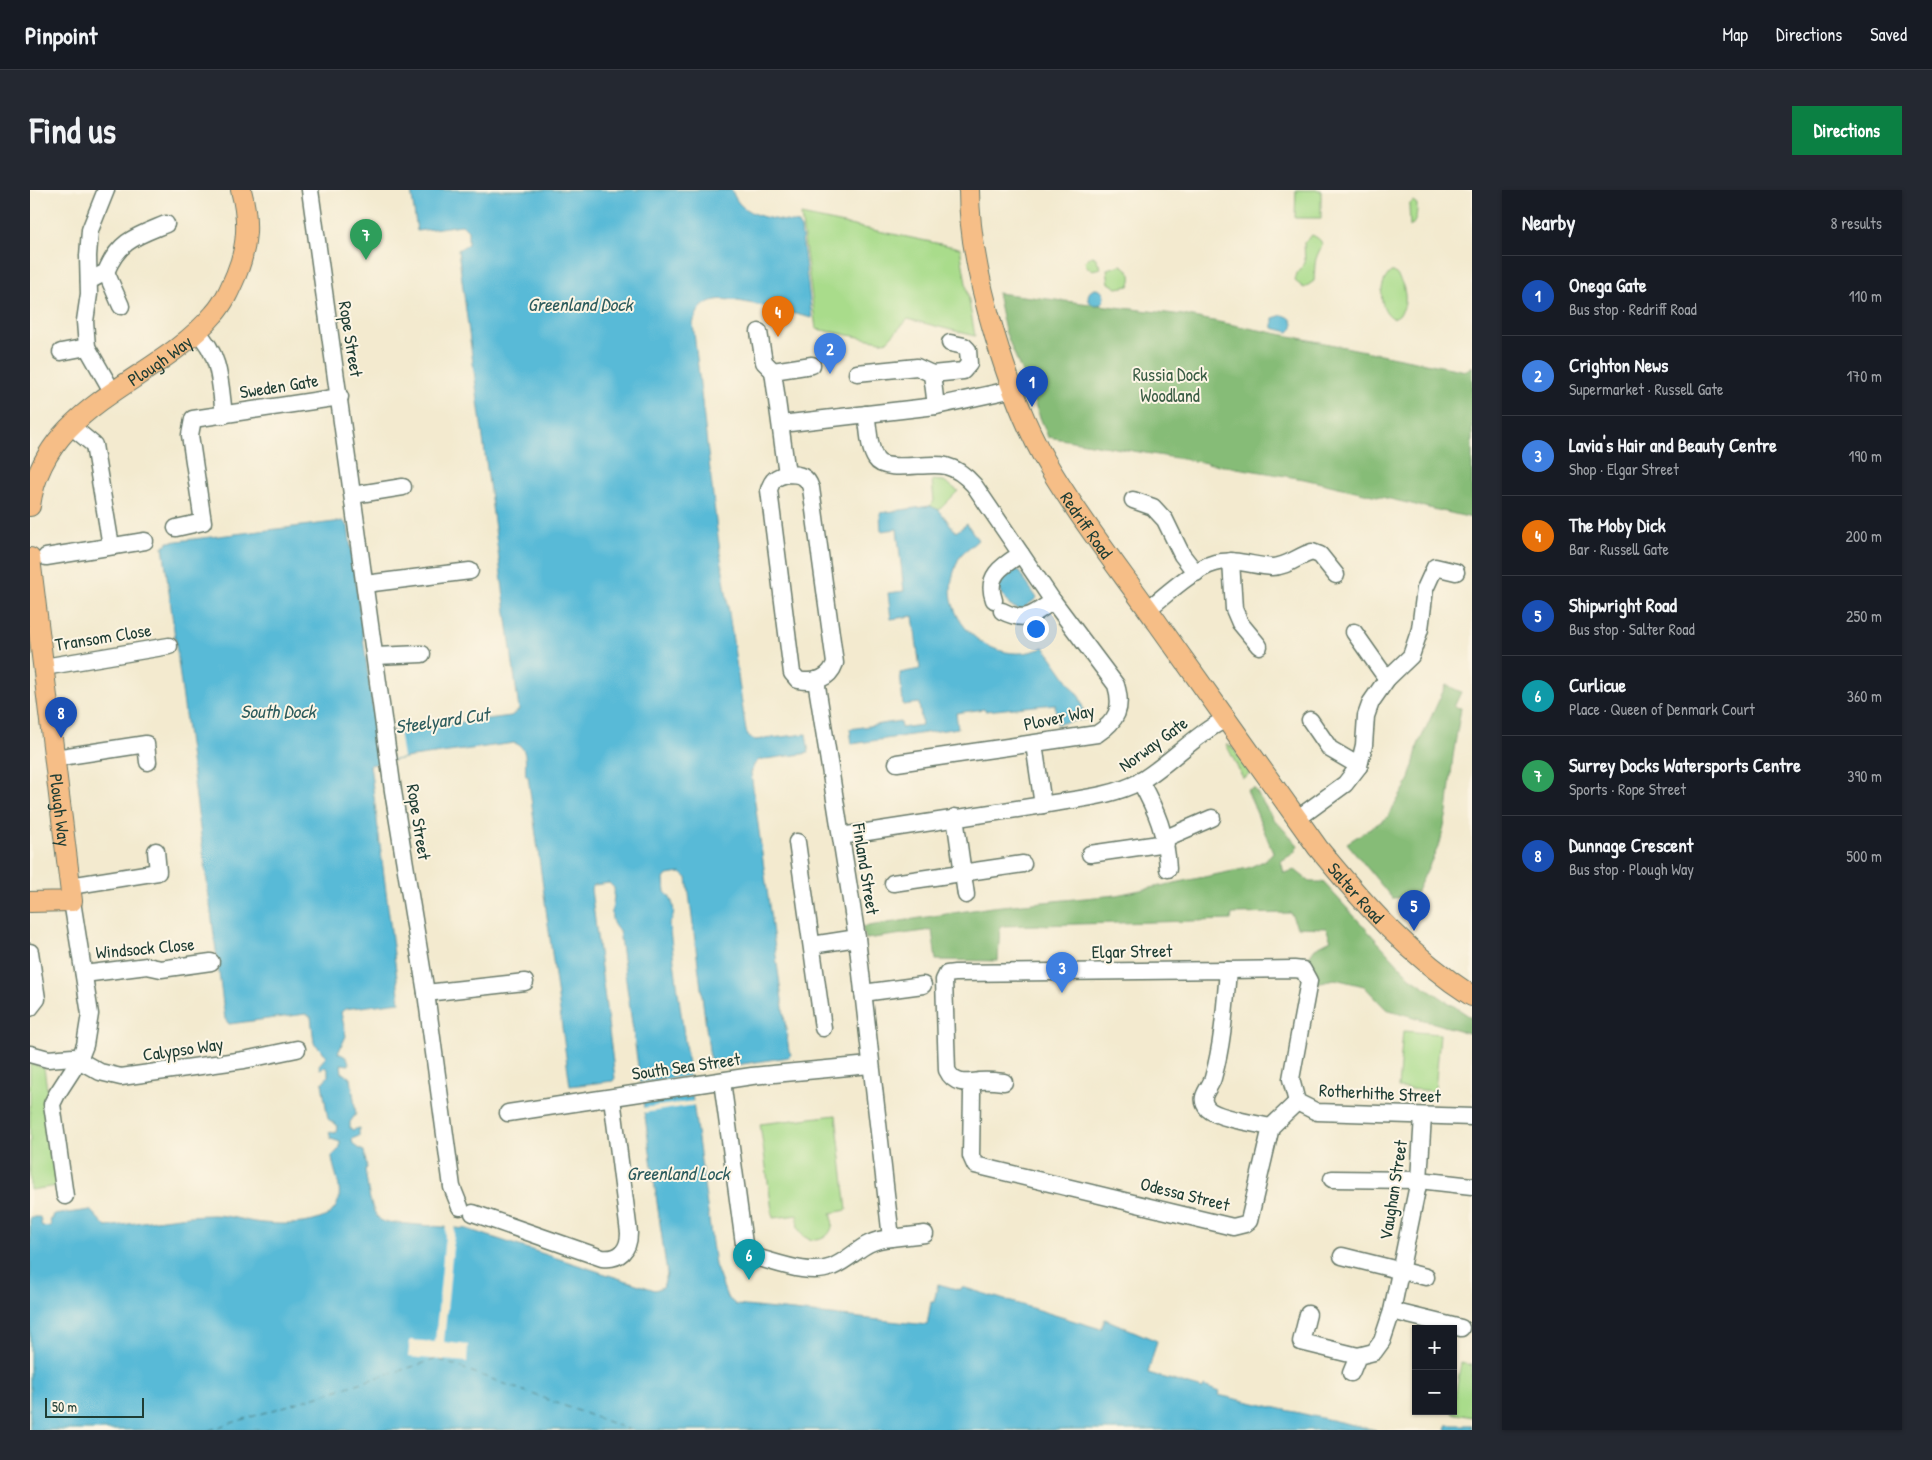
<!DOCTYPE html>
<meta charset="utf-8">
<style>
:root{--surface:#171b24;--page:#242831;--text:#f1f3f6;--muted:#9ea1a6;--line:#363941;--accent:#0b8043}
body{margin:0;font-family:"Patrick Hand",sans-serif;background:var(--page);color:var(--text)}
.controls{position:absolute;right:15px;bottom:15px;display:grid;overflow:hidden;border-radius:0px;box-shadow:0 1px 4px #0004}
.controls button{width:45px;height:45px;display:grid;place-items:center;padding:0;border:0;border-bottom:1px solid var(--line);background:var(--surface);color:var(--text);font:25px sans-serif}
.scale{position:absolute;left:15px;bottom:12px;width:99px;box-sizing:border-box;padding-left:5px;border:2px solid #1f3d34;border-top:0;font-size:14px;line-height:18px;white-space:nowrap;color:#1f3d34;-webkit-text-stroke:4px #fcf5e5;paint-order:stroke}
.you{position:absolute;left:1005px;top:438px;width:18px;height:18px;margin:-12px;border:4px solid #fff;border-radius:50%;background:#1a73e8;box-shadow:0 0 0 8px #1a73e833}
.badge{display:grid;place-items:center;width:32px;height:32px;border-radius:50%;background:var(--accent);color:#fff;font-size:16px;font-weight:700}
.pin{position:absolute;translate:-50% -41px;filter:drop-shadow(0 1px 2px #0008)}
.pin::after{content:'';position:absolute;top:26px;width:18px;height:15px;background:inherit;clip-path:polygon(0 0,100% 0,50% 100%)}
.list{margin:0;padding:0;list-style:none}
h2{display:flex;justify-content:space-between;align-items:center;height:65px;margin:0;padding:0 20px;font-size:21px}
h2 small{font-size:16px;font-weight:400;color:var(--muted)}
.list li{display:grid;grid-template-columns:32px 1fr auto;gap:15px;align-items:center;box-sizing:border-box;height:80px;padding:0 20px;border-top:1px solid var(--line)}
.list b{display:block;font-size:19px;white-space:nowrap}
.list p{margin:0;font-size:16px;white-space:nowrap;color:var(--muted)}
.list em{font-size:16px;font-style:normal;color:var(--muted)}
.map{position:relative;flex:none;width:1442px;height:1240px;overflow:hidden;border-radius:0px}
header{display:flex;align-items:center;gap:30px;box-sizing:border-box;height:70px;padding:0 25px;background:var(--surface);border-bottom:1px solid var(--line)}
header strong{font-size:24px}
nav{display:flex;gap:28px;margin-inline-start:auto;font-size:18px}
.intro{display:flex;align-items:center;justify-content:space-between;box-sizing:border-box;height:120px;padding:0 30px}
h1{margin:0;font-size:35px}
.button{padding:12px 22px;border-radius:0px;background:var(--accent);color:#fff;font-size:18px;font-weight:700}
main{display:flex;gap:30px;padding:0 30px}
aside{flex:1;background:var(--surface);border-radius:0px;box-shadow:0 1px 4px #0004}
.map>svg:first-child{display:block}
</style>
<header>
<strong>Pinpoint</strong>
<nav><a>Map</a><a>Directions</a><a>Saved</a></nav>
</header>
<div class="intro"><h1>Find us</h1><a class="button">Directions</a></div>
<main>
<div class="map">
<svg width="1442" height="1240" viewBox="0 0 1442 1240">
<rect width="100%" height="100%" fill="#fcf5e5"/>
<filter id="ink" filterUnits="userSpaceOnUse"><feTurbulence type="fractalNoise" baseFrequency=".02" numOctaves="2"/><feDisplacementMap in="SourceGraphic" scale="10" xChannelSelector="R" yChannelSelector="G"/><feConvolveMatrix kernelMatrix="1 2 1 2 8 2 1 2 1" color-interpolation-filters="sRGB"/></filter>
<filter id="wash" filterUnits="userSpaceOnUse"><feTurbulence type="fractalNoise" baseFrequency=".0096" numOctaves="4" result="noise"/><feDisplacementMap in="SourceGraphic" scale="20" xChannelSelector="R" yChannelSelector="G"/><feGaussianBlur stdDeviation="1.12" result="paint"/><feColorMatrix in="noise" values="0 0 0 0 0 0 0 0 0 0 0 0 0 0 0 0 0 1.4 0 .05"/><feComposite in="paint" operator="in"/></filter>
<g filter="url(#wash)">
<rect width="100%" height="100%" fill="#f3eacf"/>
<g fill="#a9dc8b" stroke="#648c60">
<polygon points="1266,0 1291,0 1291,28 1265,28"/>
<path d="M1383,11l4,3c0,8 0,18 -7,23l-1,-22z"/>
<polygon points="771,25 930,58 945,146 878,129 856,152 786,139"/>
<path d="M1282,45c15,7 9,11 5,21 -3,7 -2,17 -3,25l-10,7 -9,-7 2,-8 8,-10 -1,-21z"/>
<polygon points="1061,66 1065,67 1071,78 1062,80 1056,76 1055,71"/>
<path d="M1091,75c10,5 13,11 8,21l-12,2 -8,-5 -2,-14z"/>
<path d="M1361,82h3c12,10 18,40 -1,46 -15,-8 -15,-36 -2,-46z"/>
<polygon points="902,290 914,291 928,301 909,320 900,316 904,311"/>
<polygon points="1196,554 1202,557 1220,583 1213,588"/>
<polygon points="1373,841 1410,844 1405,901 1368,898"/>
<polygon points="0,873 14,878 30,992 28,996 0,1000"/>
<path d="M806,925l11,95 -16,3c11,34 -40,37 -33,2l-25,3 -13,-94z"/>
<polygon points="1431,1173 1442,1175 1442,1227 1422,1223"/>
</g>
<g fill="#86bc77" stroke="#527c56">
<polygon points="967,103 1153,125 1436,181 1442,176 1442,328 1274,289 1018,247 975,141"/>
<polygon points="1416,495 1431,502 1424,517 1431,518 1423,566 1417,623 1410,653 1384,707 1362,708 1317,653 1357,628 1380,589 1388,555"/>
<polygon points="1224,598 1242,627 1268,655 1264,663 1251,671 1254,683 1265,680 1280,692 1293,692 1380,787 1442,828 1442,844 1356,819 1334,796 1305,789 1286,793 1272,776 1285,758 1301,750 1296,738 1267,737 1261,723 1202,724 1201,730 970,736 968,771 906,770 902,740 836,749 832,737 962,717 1086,705 1218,678 1236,670 1243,662 1217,600"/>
</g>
<g fill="#58bad7" stroke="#3c7c86" fill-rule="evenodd">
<path d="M381,0h321c8,28 40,28 65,33l4,6 11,89c-20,-4 -80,-22 -96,-18 -13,2 -20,12 -23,24l24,206 29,201 3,6 6,3 51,-6 3,19 -50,7 -5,5 -3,8 38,278 2,3 -2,3 -73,11 -5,-2 -24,-188 -6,-5 -14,2 -3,4 1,13c9,7 12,23 4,32l46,341 12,32 9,8 191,20 4,-23h3l4,-18 22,6 2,-3 139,42 4,-10 52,22 -9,32 55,16 1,-3 15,6 -1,3 158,35h-1346v-213h10l2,10 9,-1 -1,-7h3v-4l37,-5 16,17c35,-4 72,-12 107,-12 17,0 34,7 50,8 19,2 61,3 72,-15 11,-17 -2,-35 -3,-52l8,-8v-6l-9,-3 -2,-7 7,1 1,-8 -9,-6 -6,-36 6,-7v-7l-4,-2 -4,2 -1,-4 8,-9 -13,-13 -3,-26 -5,-3 -77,10 -4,-5 -62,-473 6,-4 174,-21 5,5 28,207 135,-17 8,-6 -61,-460 10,-6v-13l-6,-6 -45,6zM484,553c16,4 10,22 12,33h2l42,310 43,-5 2,-3 -24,-189 3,-4 15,-2 5,5c2,13 -9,33 5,42l48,344 -4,13 -8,3 -188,-61 -84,-7c-14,-9 -15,-36 -18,-52l2,-2 -3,-17c-5,-2 -12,-5 -12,-12l7,-3v-8l-6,2 -3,-2v-6l6,-8 -5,-36 -9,-5 -1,-9 8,1c0,-8 -5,-9 -11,-12l8,-17 -5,-24 4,-3 55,-7 -30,-237 35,-7z"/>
<circle cx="1066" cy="107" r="8"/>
<path d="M1253,125c7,2 11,5 10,13l-4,4 -16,-4v-10z"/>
<path d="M900,316l9,4 17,22 11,-8 11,16c-5,5 -13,10 -17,15 -3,4 -5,10 -6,14 -20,51 40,102 89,78l36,51 6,21 -29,5 -2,-20 -70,7 -1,-2 -28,4 2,15 -106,16 -2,-15 50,-8 1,7 21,-3 -3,-22 -16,2 -3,-32 20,-4 -7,-53 -22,3 -3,-26 16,-2 -7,-62 -16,2 -1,-18z"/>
<polygon points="987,379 1007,408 991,420 980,416 969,399 971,389"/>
<polygon points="1417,1235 1442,1235 1442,1240 1416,1240"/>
</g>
<g fill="#f3eacf">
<polygon points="369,541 373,568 354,571 350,543"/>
<polygon points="660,886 662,906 614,912 611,892"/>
<polygon points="665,911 666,915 613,923 612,918"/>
<polygon points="416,1035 425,1035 414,1152 438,1155 437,1172 378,1167 380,1150 405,1152"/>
</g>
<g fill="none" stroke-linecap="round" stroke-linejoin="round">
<polyline stroke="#2d5c5d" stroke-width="1" stroke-dasharray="6 5" stroke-linecap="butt" points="179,1240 407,1169 600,1240"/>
</g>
</g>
<g filter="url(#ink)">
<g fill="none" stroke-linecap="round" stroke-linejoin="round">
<g stroke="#697a6a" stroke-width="19">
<g id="minor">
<polyline points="76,0 60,40 58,66 59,104 55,131 57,157 82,201"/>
<polyline points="280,0 363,601 396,803 422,997 430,1017"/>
<polyline points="76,82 91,116"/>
<path d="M59,91l17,-9c13,-32 31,-36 60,-48"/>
<path d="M167,142c24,23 23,52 27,83"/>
<polyline points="729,142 734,172 743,181"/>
<polyline points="31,162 57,157"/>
<polyline points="827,183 887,177 902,184 933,181 939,174 938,160 934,156 920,153"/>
<polyline points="902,184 906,216"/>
<path d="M836,224c3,14 2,33 10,45 9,15 53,2 70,7 12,3 20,10 28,19l79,116 63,84c7,23 1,36 -19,49l-200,29"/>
<polyline points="751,234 906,216 984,199"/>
<polyline points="41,236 64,255 81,356"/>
<path d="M757,284c-11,3 -15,5 -18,16l23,183 6,7c16,3 31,0 37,-17l-24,-175c-4,-12 -11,-14 -24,-14l-14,-103 39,-6"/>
<polyline points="323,305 373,297"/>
<polyline points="1103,310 1123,317 1135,330 1152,365 1166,383"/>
<polyline points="146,338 173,332 160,245 163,229 310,207"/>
<polyline points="16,367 115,351"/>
<polyline points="1201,371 1204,419 1210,433 1229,456"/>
<polyline points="335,394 440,381"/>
<path d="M964,410c-9,-24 8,-34 27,-46"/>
<path d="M1118,419c18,-14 45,-40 67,-46 20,-5 38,3 57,4 15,0 26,-11 40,-15l8,3 16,20"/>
<path d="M972,421c24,12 30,4 51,-10"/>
<polyline points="1324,442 1357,489"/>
<polyline points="345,466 392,464"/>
<polyline points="14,477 139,456"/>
<polyline points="1280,530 1300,559 1329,576"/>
<polyline points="25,568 116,554 118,572"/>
<path d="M1110,591c17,31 26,52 28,88"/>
<path d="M1013,615c31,-6 68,-8 96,-23 31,-18 55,-47 87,-63"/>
<polyline points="925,627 936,705"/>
<polyline points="1267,629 1315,594 1329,576 1334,555 1336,526 1341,512 1357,489 1381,466 1390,439 1395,399 1405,377 1426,382"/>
<polyline points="811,646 1013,615 1004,554"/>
<polyline points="1136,648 1182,628"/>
<polyline points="767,652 793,838"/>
<polyline points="1060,664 1136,653"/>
<polyline points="863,693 993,674"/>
<polyline points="40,696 128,682 126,661"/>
<polyline points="782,755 827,748"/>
<polyline points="0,762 7,809 0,818"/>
<polyline points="1198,780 1264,779 1273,780 1279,791 1261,889 1267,912 1287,922 1442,927"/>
<polyline points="54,784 117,776 131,779 181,772"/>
<polyline points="396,803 495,792"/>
<polyline points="833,803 893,795"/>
<polyline points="0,864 18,869 43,867 70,882 91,887 214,870 267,859"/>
<path d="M692,891l22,163 5,10 6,3c24,6 54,19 77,10 25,-11 28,-26 59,-29l-34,-300 -41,-258"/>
<path d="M974,892c-8,-1 -17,-2 -25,-1 -13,2 -25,4 -32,-11l-3,-90 3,-6 8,-1 273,-3c-3,37 -5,73 -15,108 -3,11 -16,19 -5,31 9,9 49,15 63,18"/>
<polyline points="940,894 942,902 941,966 945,975 1203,1037 1215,1034 1219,1031 1241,937 1267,912"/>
<polyline points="478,923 722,886 840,875"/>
<polyline points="1302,989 1389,990 1442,996"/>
<polyline points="35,1006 22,914 27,904 49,870 55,855 60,824 42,711"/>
<path d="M443,1023l129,45c18,2 27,-8 27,-25l-17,-135"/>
<polyline points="861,1048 895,1044"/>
<polyline points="1312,1066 1396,1087"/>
<polyline points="1362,1121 1431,1138"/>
<polyline points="1278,1124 1271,1152 1328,1166"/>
<polyline points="1321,1183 1328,1166 1344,1162 1352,1151 1362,1121 1389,990 1393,926"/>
</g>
</g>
<g stroke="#697a6a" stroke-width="22">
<g id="major">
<path id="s1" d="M939,0c0,80 41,214 83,282 32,53 71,102 107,153 53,74 106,149 159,223 46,56 93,109 154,148"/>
<path id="s2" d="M0,316c14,-103 126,-123 184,-192 10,-11 16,-25 22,-39 12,-29 13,-55 5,-85"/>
<path id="s3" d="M0,368l42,343 -42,1"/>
</g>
</g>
<use href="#minor" stroke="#fff" stroke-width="16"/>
<use href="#major" stroke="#f6be87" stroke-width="20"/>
</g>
</g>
<g text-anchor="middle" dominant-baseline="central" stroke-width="4" stroke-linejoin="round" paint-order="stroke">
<g font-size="18" fill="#1f3d34" stroke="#fcf5e5">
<text transform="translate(321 149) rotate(81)">Rope Street</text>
<text stroke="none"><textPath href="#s2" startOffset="202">Plough Way</textPath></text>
<text transform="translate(249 196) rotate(-9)">Sweden Gate</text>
<text stroke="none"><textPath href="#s1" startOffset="360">Redriff Road</textPath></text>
<text transform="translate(73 447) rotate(-9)">Transom Close</text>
<text transform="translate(1029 527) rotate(-12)">Plover Way</text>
<text transform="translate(1123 554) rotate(-36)">Norway Gate</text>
<text stroke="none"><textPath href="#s3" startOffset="254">Plough Way</textPath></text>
<text transform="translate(389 632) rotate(81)">Rope Street</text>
<text transform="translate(836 679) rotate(81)">Finland Street</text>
<text stroke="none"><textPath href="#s1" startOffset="816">Salter Road</textPath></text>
<text transform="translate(115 758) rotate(-5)">Windsock Close</text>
<text transform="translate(1102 761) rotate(-1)">Elgar Street</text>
<text transform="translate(153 859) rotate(-8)">Calypso Way</text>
<text transform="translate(656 876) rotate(-8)">South Sea Street</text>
<text transform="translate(1350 903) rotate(3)">Rotherhithe Street</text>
<text transform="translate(1363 1000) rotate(-81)">Vaughan Street</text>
<text transform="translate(1155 1004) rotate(14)">Odessa Street</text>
</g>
<g font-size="18" fill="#3b5d45" stroke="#fcf5e5">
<text x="1140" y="184">Russia Dock<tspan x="1140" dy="21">Woodland</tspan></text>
</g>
<g font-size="19" font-style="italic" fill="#2d5c5d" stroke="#fcf5e5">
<text x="550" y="114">Greenland Dock</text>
<text x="248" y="521">South Dock</text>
<text transform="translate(412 530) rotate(-8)">Steelyard Cut</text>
<text x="648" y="983">Greenland Lock</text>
</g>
</g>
</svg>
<div class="controls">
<button>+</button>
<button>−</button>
</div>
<div class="scale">50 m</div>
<div class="you"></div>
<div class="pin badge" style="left:1002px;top:217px;background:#1a4fb4">1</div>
<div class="pin badge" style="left:800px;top:184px;background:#3f7fe0">2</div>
<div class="pin badge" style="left:1032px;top:803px;background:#3f7fe0">3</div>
<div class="pin badge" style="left:748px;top:147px;background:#e8710a">4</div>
<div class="pin badge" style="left:1384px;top:741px;background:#1a4fb4">5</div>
<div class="pin badge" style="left:719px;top:1090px;background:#0f9aa8">6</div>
<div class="pin badge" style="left:336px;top:70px;background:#2e9e5b">7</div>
<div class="pin badge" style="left:31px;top:548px;background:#1a4fb4">8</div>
</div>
<aside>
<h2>Nearby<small>8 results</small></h2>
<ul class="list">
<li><span class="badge" style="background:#1a4fb4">1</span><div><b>Onega Gate</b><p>Bus stop · Redriff Road</p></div><em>110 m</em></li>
<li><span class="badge" style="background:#3f7fe0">2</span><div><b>Crighton News</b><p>Supermarket · Russell Gate</p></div><em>170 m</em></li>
<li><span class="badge" style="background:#3f7fe0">3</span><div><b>Lavia's Hair and Beauty Centre</b><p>Shop · Elgar Street</p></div><em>190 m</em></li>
<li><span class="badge" style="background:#e8710a">4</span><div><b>The Moby Dick</b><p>Bar · Russell Gate</p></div><em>200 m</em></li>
<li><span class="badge" style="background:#1a4fb4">5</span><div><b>Shipwright Road</b><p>Bus stop · Salter Road</p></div><em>250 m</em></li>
<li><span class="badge" style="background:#0f9aa8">6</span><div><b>Curlicue</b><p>Place · Queen of Denmark Court</p></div><em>360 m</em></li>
<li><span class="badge" style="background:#2e9e5b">7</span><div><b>Surrey Docks Watersports Centre</b><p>Sports · Rope Street</p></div><em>390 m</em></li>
<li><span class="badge" style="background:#1a4fb4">8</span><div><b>Dunnage Crescent</b><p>Bus stop · Plough Way</p></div><em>500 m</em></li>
</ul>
</aside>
</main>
